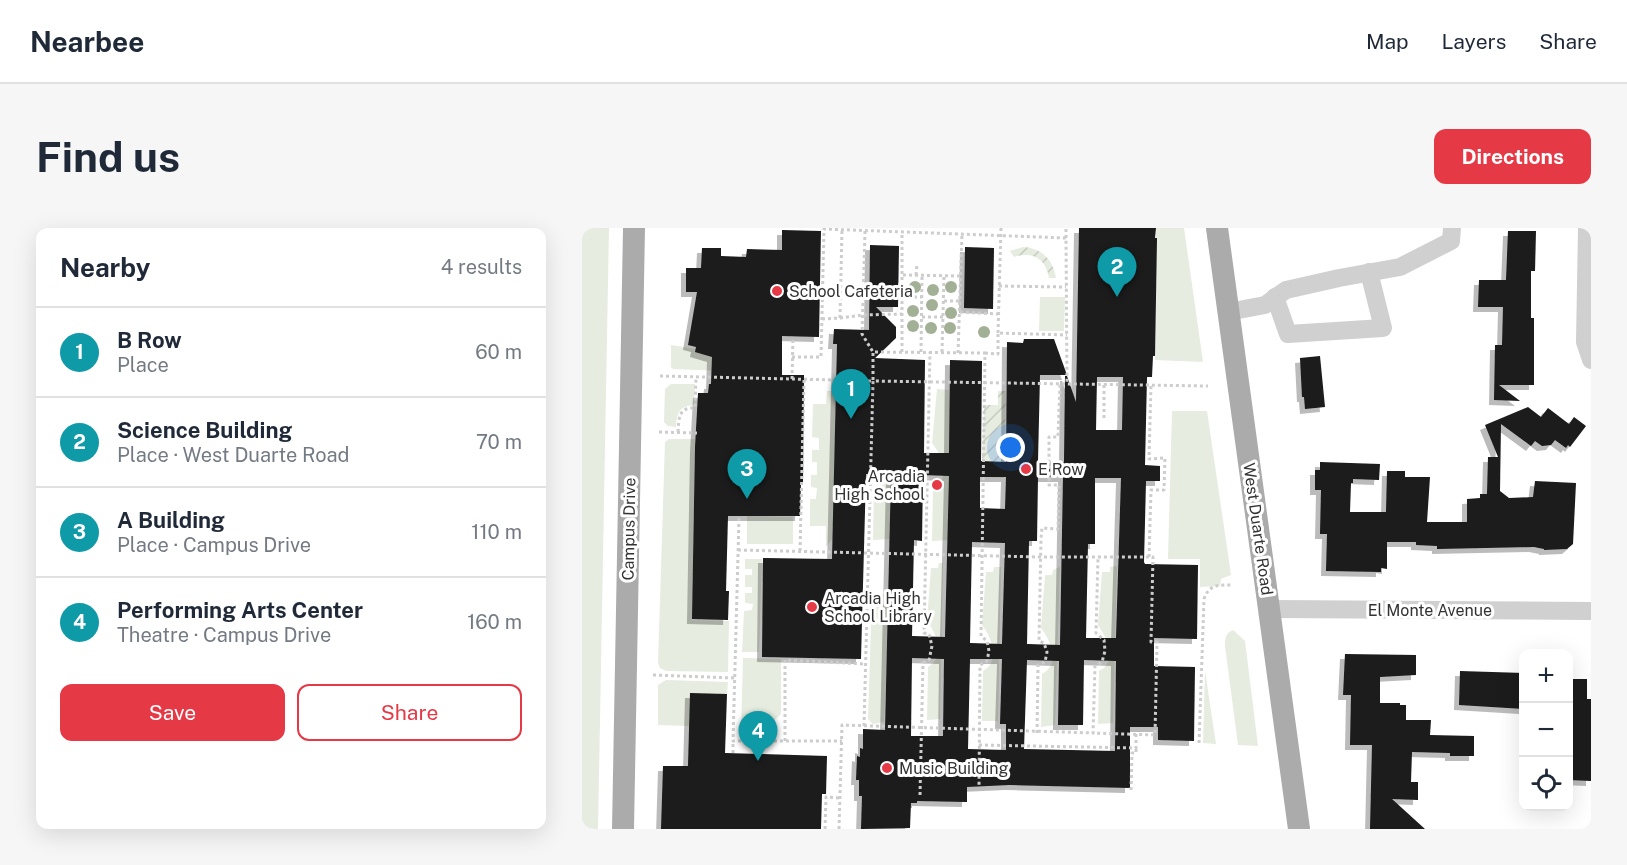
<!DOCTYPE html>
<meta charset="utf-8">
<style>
:root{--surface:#fff;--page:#f6f6f7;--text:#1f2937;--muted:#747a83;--line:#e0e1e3;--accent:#e63946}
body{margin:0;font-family:"Public Sans",sans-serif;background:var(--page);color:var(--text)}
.controls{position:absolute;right:18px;bottom:18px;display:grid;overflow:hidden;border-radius:12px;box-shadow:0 6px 24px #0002}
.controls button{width:54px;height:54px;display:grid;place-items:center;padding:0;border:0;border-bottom:2px solid var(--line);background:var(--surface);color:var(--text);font:30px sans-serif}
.you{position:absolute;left:429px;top:220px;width:21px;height:21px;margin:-15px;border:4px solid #fff;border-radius:50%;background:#1a73e8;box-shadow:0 0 0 9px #1a73e833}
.badge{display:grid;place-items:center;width:39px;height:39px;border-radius:50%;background:var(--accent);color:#fff;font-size:20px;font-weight:700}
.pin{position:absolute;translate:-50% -50px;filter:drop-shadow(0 2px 3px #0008)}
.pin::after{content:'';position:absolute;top:32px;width:21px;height:18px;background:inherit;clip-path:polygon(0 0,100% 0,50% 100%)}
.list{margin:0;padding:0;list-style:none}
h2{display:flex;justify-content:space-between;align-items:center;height:78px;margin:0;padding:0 24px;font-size:26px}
h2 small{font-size:20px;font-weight:400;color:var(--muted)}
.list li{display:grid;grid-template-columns:39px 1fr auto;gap:18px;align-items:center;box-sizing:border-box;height:90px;padding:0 24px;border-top:2px solid var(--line)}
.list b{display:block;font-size:22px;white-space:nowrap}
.list p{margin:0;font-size:20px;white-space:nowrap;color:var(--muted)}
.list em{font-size:20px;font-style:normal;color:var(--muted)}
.actions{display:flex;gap:12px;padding:18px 24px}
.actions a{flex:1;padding:14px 0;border:2px solid var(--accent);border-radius:12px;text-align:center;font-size:21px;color:var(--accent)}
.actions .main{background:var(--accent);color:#fff}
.icon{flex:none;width:33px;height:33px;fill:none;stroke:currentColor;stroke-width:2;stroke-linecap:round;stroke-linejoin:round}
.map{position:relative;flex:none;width:1009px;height:601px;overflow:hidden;border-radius:12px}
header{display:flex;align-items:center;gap:36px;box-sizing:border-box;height:84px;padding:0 30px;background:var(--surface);border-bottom:2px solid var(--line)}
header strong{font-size:28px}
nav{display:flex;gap:33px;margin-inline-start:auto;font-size:21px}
.intro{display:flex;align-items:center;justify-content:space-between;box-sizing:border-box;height:144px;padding:0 36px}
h1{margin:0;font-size:42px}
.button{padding:15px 27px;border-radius:12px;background:var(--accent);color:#fff;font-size:21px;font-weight:700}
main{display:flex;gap:36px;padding:0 36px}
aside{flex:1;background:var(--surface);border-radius:12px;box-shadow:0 6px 24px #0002}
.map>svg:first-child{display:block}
</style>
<header>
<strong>Nearbee</strong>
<nav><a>Map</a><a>Layers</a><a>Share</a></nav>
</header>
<div class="intro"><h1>Find us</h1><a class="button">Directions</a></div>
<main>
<aside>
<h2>Nearby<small>4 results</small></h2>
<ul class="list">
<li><span class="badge" style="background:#0f9aa8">1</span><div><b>B Row</b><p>Place</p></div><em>60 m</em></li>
<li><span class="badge" style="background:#0f9aa8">2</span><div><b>Science Building</b><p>Place · West Duarte Road</p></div><em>70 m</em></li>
<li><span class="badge" style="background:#0f9aa8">3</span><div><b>A Building</b><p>Place · Campus Drive</p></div><em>110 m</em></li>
<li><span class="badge" style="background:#0f9aa8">4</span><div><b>Performing Arts Center</b><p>Theatre · Campus Drive</p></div><em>160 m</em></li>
</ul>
<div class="actions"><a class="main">Save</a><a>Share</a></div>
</aside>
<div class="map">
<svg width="1009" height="601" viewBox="0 0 1009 601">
<defs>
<pattern id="garden-furrows" width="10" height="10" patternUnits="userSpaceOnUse" patternTransform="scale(1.5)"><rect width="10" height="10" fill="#e6ecdf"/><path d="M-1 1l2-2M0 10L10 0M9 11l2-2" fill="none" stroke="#c6cbc0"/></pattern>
<filter id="shadow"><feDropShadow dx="-5" dy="5" stdDeviation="0" flood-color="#0004"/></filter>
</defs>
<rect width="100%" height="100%" fill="#fff"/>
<g fill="#e6ecdf">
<polygon points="0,0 27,0 16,601 0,601"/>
<polygon points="574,0 602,0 621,134 573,132"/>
<polygon points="458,69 483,69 482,103 457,103"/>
<polygon points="89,117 114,121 132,129 141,143 91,141 89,139"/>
<path d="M89,156h24l-1,21c-15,1 -17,8 -18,22l-8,-1 -4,-4 1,-33z"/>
<path d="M307,161l2,150 -18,1 1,-53c7,-3 9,-11 11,-19z"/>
<path d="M355,161l12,1 2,150 -19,1 1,-52c19,-11 9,-34 -1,-46z"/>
<polygon points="245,163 254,163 251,310 244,319 244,298 228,298 228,271 234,271 235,260 229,259 229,247 235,247 235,234 230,234 230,222 237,222 237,210 230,209 231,176 244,176"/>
<polygon points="590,183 625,183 649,347 639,351 638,358 618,359 618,331 586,331"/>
<polygon points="87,211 113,211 110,392 147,393 146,444 84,443 78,440 76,435 83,214"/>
<polygon points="165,288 211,289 211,316 165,316"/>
<polygon points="163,331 180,331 177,424 160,424 162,383 170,382 171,376 163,375 163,365 170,365 170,359 163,359 163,347 170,347 170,341 163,341"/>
<path d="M357,335h4l-3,156 -13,1 1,-53c18,-10 9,-33 -1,-46l4,-53h7z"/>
<polygon points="535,338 531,495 516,496 517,443 522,440 527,433 526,414 516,397 520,344 528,344 528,339"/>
<path d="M412,339h7l-3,154h-16l1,-50c18,-10 9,-33 -1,-46l4,-53h7z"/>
<path d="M478,339l-5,158 -14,2 1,-53c19,-10 9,-33 -1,-46l4,-53h7l1,-5z"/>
<polygon points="290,366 308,367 302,494 291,496 286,491"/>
<path d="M651,402l12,11 13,105 -20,-1 -13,-99c0,-8 0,-12 8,-16z"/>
<polygon points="161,430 199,431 199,486 179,505 159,504"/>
<polygon points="623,443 634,516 621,515"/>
<polygon points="84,452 146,454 145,466 108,466 107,498 76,497 76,457"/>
</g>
<g fill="url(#garden-furrows)">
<path d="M441,19c19,1 30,13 33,31h-7c-3,-20 -17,-27 -35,-21l-4,-6z"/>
<polygon points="416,163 424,163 422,250 406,249 407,234 400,233 402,177 416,177"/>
</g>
<g fill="#1a1a1a" fill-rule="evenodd" filter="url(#shadow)">
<path d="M497,0h77l-1,10h2l-2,118h-2l-1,21h-5l-2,88 15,1v15h-14l-2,81 1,2 53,1 -1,74 -43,-1v28l41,1 -1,74 -36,-1v-13h-28v61l-121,-3 -42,2v15l-50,-1v2h-6l-1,25 -49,1 1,-33h-3v-16h-3l1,-24 3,1v-9l3,1v-20l22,1 6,-255 -25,-1 -5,185 -99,-2 1,-99 69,1 5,-215h-4l1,-15 35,1 1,-85 29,1 -1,61h-22l20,20v11l-21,20 50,2 -1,93h25l1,-93 32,1 -1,100 25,1 1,-120 16,1 1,-4h30l13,36h-27l-2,86 26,1 1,-86h2l9,26zM515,149h26l-1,53h-26zM341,247l26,1 -4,161 -33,-1 2,-96 8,1zM398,249h26l-1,32 -25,-1zM456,249h25l-3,168 -33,-1 2,-103h8zM513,250h26l-5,160h-30l2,-94h7zM390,314l33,1 -3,101 -32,-1zM330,430l32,1 -1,77h-32zM388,431h32l-2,65h6v26l-38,-1zM445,432l32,1 -1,64h25l1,-65 32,1 -1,90 -91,-2z"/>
<polygon points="200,2 239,3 237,109 200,108 200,147 222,147 221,255 219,255 218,288 146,288 144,363 147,363 146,392 110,391 113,219 116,165 126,165 127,156 129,156 130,129 113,124 114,119 106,117 115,64 104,64 104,40 119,40 120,20 139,20 139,28 164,29 165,21 200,22"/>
<polygon points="926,3 954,3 953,43 949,43 949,90 952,90 952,157 917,157 938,173 912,172 913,117 920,117 921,79 896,79 897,52 924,52"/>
<polygon points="383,19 412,20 411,81 382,80"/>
<polygon points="738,128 743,179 723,181 722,169 720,169 718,130"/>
<polygon points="946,179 959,189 966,180 987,196 992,189 1004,198 988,219 986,217 984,220 973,212 969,217 960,218 953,213 949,218 919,196 918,263 927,270 951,269 953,253 994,255 991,316 985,321 962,322 962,321 952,319 855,321 855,318 834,317 834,314 805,314 805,341 799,340 799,344 744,343 745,306 738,306 739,262 733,262 733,242 738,242 738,234 798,236 797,252 771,251 771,255 769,255 768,284 804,284 805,243 823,243 823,249 848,249 845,294 885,294 885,271 898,270 898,266 905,266 906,229 916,229 903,197"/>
<polygon points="763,426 834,427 834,447 798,449 798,475 818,475 818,477 824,477 824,492 849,492 848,507 892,508 892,528 868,528 868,525 830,524 829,554 836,554 836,572 810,571 843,601 788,601 790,517 768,517 769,467 761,467"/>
<polygon points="878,443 942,445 942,481 877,477"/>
<polygon points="987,451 1005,451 1005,471 1009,471 1009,553 987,552 987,529 988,530"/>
<polygon points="108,465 145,466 143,525 245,528 244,566 240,566 239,601 79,601 81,538 106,538"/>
</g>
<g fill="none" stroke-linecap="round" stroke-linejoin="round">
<g stroke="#cdcdcd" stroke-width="3" stroke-dasharray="3 3" stroke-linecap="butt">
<polyline points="283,3 280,106 291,124"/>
<polyline points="484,10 484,0"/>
<polyline points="321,47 379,48"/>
<polyline points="334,47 335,36"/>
<polyline points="417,58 484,59"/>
<polyline points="320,69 340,69"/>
<polyline points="362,73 378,73"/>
<polyline points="378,84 416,86"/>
<polyline points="340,89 361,89"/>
<polyline points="258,90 281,87 320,86"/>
<polyline points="240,91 258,90 260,1"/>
<polyline points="416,105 419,0"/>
<polyline points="320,124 320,5"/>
<polyline points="339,124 340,48"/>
<polyline points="360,124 362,48"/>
<polyline points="376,125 380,6"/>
<polyline points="403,125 416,126 416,105 485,107"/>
<polyline points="210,129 239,129 242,1 484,10 485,156"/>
<polyline points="78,148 254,152"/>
<polyline points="210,151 211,109"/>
<polyline points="286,153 291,153 291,124 403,125 399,408 405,413 407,423 405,433 398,437 397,558"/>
<polyline points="522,190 522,156"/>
<polyline points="77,204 115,205"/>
<path d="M96,204c1,-13 0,-25 17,-24l1,-31"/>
<polyline points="157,290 151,513 260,513"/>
<polyline points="156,322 458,329 571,329 569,414 575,414 573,507 511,505"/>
<polyline points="218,323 222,152"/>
<polyline points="567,329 569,262 582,262 583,230 567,231 569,157"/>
<polyline points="71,447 153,450"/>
<polyline points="282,498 291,153 626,158"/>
<polyline points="455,505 456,437 463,434 465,424 462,415 457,413 459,310 460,300 476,301 477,257 467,257 467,209 476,209 478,156"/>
<polyline points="203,513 203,432 283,436"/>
<path d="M617,515l5,-144c5,-15 15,-14 28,-14"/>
<polyline points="397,517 554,520 554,506"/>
<polyline points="151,525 151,513"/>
<polyline points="549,562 550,525 554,525 554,520"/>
<polyline points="338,567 341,435 347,432 350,418 347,406 342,405 348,124"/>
<polyline points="243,601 244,569 258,570"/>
<polyline points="257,601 260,497 511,505 513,438 520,434 523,423 522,412 514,405 516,329"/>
</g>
<g stroke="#d0d0d0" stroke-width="18">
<polyline points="1005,0 1003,114 1009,132"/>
<polyline points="693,69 706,106 801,100 787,44"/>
<polyline points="646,84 683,77 704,62 757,50 818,39 869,13 870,0"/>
<polyline points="687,381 1009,383"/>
</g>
<g stroke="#ababab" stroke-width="22">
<polyline points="635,0 717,601"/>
<polyline points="41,601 52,0"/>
</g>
</g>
<g fill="#a2b095">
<circle cx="333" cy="59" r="6"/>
<circle cx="369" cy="59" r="6"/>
<circle cx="351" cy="62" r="6"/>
<circle cx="350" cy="77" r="6"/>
<circle cx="331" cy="83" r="6"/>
<circle cx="369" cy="85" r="6"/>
<circle cx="331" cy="98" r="6"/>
<circle cx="349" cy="100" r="6"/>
<circle cx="368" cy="100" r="6"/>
<circle cx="402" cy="104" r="6"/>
</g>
<g fill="#e63946" stroke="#fff" stroke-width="2">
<circle cx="195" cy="63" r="6"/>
<circle cx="444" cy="241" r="6"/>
<circle cx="355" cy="257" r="6"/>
<circle cx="230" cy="379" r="6"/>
<circle cx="305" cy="540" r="6"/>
</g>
<g text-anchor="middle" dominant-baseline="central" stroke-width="6" stroke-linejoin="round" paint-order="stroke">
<g font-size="16" fill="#333" stroke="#fff" text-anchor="start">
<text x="207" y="63">School Cafeteria</text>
<text x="456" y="241">E Row</text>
<text x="343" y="248" text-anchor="end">Arcadia<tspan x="343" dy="18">High School</tspan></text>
<text x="242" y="370">Arcadia High<tspan x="242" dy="18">School Library</tspan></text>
<text x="317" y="540">Music Building</text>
</g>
<g font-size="16" fill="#333" stroke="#fff">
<text transform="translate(47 301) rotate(-89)">Campus Drive</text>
<text transform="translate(676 301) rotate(82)">West Duarte Road</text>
<text x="848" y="382">El Monte Avenue</text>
</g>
</g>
</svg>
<div class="controls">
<button>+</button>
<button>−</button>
<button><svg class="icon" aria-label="locate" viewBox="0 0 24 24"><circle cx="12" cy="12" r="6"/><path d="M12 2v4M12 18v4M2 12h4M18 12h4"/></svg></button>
</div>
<div class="you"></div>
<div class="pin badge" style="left:269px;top:191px;background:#0f9aa8">1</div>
<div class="pin badge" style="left:535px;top:69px;background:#0f9aa8">2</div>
<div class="pin badge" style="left:165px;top:271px;background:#0f9aa8">3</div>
<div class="pin badge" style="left:176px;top:533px;background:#0f9aa8">4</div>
</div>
</main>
